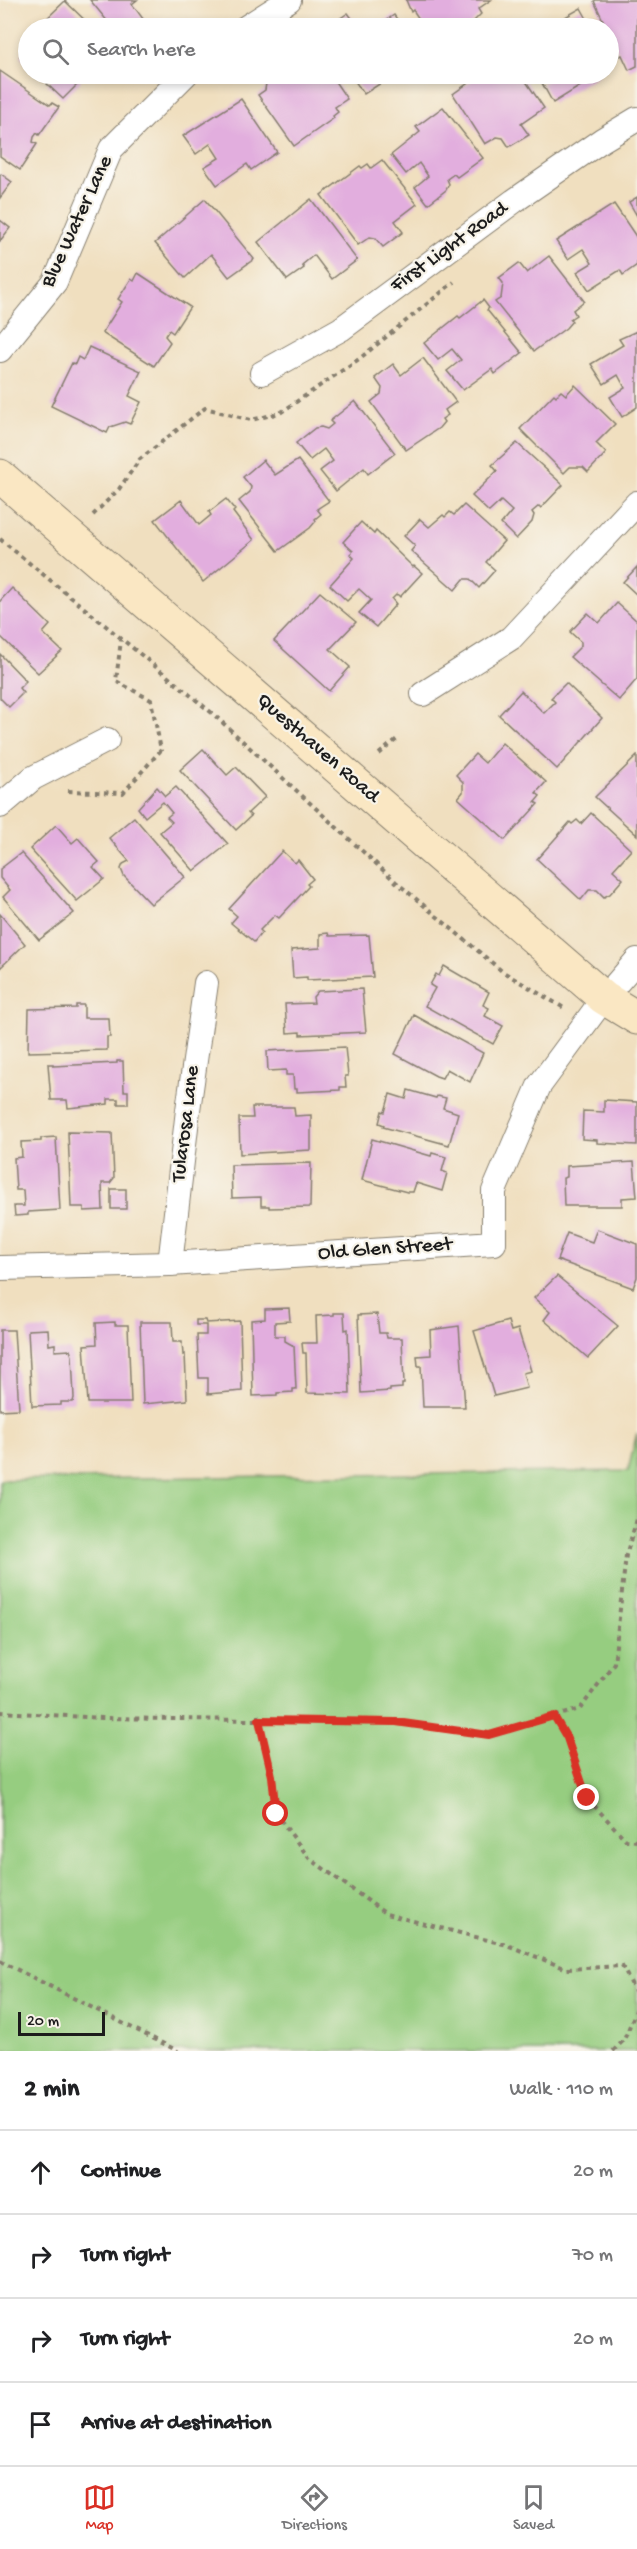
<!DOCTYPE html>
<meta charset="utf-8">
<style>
:root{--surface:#fff;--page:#f2f2f2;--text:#202124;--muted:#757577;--line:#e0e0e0;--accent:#d93025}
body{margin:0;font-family:"Gochi Hand",sans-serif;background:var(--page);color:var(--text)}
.scale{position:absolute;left:18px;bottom:15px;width:87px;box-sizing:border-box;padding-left:6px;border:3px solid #1c1c1c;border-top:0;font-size:16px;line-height:21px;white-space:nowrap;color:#1c1c1c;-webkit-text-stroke:4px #f7f3e8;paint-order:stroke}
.stop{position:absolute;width:18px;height:18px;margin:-14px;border:4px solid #d93025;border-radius:50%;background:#fff}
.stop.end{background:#d93025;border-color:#fff;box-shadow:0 2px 6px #0008}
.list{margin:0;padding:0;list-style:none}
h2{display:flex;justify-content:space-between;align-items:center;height:78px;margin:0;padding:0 24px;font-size:26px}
h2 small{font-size:20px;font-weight:400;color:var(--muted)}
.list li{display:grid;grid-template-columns:39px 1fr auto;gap:18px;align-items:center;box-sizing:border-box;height:84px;padding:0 24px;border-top:2px solid var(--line)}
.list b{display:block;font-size:22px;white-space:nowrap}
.list em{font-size:20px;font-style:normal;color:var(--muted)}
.icon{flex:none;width:33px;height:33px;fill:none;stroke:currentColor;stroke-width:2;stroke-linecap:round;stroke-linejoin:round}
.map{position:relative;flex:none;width:637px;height:2051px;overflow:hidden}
.search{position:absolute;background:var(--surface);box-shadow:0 3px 9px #0003;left:18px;right:18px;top:18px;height:66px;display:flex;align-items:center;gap:15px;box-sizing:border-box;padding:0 21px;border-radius:33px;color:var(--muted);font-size:22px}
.sheet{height:414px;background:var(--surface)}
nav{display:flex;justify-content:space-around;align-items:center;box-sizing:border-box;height:84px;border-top:2px solid var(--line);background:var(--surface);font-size:16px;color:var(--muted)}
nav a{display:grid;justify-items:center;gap:3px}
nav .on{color:var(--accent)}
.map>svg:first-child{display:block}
</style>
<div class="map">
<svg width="637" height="2051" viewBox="0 0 637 2051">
<rect width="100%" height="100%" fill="#f7f3e8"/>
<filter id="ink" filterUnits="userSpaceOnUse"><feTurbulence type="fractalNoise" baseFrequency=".0167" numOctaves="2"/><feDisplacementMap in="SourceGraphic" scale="12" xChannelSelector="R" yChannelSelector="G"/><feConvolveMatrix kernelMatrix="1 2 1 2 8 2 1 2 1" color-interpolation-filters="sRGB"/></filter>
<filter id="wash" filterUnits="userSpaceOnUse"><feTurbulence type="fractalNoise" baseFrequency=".008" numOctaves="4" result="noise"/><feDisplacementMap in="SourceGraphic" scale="24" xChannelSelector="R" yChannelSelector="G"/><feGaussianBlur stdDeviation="1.35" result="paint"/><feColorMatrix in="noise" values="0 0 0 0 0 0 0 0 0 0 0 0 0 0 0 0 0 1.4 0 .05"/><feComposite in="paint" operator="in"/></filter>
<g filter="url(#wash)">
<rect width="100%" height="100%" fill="#f0dfbf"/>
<polygon fill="#96cd80" stroke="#59744e" stroke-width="1.5" points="637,1433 637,2051 0,2051 0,1480 628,1471"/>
<g id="blocks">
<g fill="#e2aede">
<polygon points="90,0 137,0 132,4 149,27 113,28"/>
<polygon points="406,0 491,0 478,9 481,14 467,28 425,28 413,10 411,12"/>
<polygon points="596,0 637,0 637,66 629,70 622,55 620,56 594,1"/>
<polygon points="65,1 93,28 42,28 39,26"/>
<polygon points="581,8 592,28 556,28 553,24"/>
<polygon points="348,13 359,28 326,28"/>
<polygon points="394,15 403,28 377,28 376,27"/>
<polygon points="28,47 28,65 20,56"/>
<polygon points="0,71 50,105 52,103 59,107 39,135 37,133 34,137 33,142 37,144 20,170 0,156"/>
<polygon points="57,74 81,75 80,82 63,99 47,84"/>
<polygon points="265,74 330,74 347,99 335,107 338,112 333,116 334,118 294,146 258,95 265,90 267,76"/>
<polygon points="350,74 395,74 364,94"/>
<polygon points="481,74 521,74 544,108 521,124 529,135 509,147 503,138 497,137 485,144 453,94"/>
<polygon points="560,74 600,74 553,103 542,83"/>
<polygon points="241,99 277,152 251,170 247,164 217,185 204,167 219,158 210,144 196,154 183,136"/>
<polygon points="443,107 483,158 457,177 454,174 447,179 449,184 446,190 428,204 415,187 428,176 419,163 406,174 391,155 420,132 416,127"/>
<polygon points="382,160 417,204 395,221 403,232 383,247 375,238 370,237 358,245 321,195 360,166 362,168 368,164 371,168"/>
<polygon points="1,174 12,182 0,198 0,175"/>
<polygon points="637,197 637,216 629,202"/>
<polygon points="205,199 254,259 229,277 211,254 185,278 155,243"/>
<polygon points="311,199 357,260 332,279 314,255 302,265 304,268 287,280 258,242"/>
<polygon points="614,204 637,238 637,265 623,275 620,270 589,290 577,272 592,263 583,249 568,259 556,241"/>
<polygon points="0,220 10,228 0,241"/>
<polygon points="549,256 584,301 573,310 576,315 570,319 572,321 566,328 534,351 495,302 501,298 503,283 499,278 519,263 527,273"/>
<polygon points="138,273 190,307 173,333 169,330 165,336 170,342 154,366 102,333 122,302 118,299 131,279 134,281"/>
<polygon points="483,300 489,308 487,310 522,353 495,374 492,369 463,390 447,371 461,360 452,349 438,360 424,343 458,316 460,318"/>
<polygon points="637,331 637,407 622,417 610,397 625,388 618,375 604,384 591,364 623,345 619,339"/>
<polygon points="89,347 141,371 129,396 141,402 130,424 125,422 110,427 107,433 51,406 72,363 75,364 78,357 83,360"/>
<polygon points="423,358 456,402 445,410 448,415 442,419 444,422 439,428 406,450 371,402 381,394 382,388 375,378 393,364 401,375"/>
<polygon points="575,385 615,424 596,443 606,453 588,472 583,467 570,467 564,473 520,429 554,394 556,396 561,391 566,395"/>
<polygon points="355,401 395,453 368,474 364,468 336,491 320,471 333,461 324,449 310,460 296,443 315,428 321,427 327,429 333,424 330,421"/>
<polygon points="517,443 563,485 541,508 539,506 532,512 534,515 532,522 516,539 501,524 512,511 501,501 489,512 472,496 497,471 492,465"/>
<polygon points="263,460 275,475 298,460 329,501 317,509 321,514 315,519 316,521 310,528 278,551 239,501 250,492 251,487 243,477"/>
<polygon points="226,499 235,510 233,512 254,540 203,582 155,520 181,500 199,525 211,515 209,512"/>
<polygon points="464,505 504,541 486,562 495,570 479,588 470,579 464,579 455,590 411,551 415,546 404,536 420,519 429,527 443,515 445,517 450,512 454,515"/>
<polygon points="361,522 374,534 376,531 413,567 414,566 422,573 400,597 397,594 392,599 396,604 376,627 359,613 371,600 359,589 347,601 330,585 354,558 350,554 353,551 343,542"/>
<polygon points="637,567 637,595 623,582"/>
<polygon points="12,588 50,625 43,633 62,651 38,673 0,636 0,601"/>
<polygon points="320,592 356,622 330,649 350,667 329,691 274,641"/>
<polygon points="617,603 637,621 637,679 619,700 570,657 581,646 581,642 570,632 588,613 599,623"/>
<polygon points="0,654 26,681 19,688 23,693 9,707 0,698"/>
<polygon points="566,683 602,718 557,769 499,715 521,691 544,713 555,702 551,698"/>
<polygon points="502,743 546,782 536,793 540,796 535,802 538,804 505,840 458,798 463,792 463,782 456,775 475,754 485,763"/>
<polygon points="203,749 227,775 236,767 265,797 248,813 251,816 236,830 180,770"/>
<polygon points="637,756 637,835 595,797"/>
<polygon points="157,787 165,796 176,787 228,844 194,871 160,832 172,822 167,817 172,813 163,802 145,817 138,808"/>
<polygon points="591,813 631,850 613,870 623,879 610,894 604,897 597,890 589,890 581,900 537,859 570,822 572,824 577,820 581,824"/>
<polygon points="134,817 185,877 151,904 124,876 121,869 123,864 129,861 109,838"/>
<polygon points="56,825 72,843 78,838 99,862 93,867 104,879 77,901 30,849"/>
<polygon points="282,851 295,863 298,860 313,879 307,884 309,886 279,918 275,915 260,930 262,932 254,942 231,923 237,916 229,909"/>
<polygon points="21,853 74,913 39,940 3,897 10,890 0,878 0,869"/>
<polygon points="0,914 25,944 0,968"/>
<polygon points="328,933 329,936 369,935 373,977 307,980 307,977 293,978 291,950 320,948 320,934"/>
<polygon points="444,966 489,992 483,1005 489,1008 485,1016 503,1026 493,1044 425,1006 435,988 430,985 436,974 439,976"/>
<polygon points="362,989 366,1032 300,1035 300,1032 287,1033 285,1004 314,1003 313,997 318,991"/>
<polygon points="76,1005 84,1005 84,1018 109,1018 110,1037 107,1037 107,1050 28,1052 29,1009 76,1008"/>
<polygon points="414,1015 483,1053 470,1082 447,1069 442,1078 436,1076 395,1054"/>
<polygon points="345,1047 348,1076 345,1076 346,1087 340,1087 340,1090 297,1092 297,1089 294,1089 293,1075 286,1075 286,1070 268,1071 267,1051"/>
<polygon points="117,1061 123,1061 124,1091 128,1091 128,1104 118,1104 118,1099 108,1099 108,1104 68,1108 67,1100 51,1100 48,1064 53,1064 53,1066 117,1063"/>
<polygon points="408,1090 436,1098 437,1096 446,1098 443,1108 458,1113 449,1145 383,1127 384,1125 379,1123 382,1111 385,1112 390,1094 406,1099"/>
<polygon points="604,1100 637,1102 637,1145 597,1143 597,1140 582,1139 583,1111 604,1112"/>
<polygon points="252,1107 294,1107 295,1116 311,1115 311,1150 240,1154 239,1118 253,1118"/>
<polygon points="68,1132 112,1133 114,1178 110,1183 102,1183 103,1210 84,1211 84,1207 71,1207"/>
<polygon points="56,1137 60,1210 28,1212 28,1215 15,1216 14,1206 24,1206 23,1190 16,1190 14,1158 22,1157 21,1142 41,1141 41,1138"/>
<polygon points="372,1139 431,1156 432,1153 446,1157 442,1171 447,1173 442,1191 416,1183 413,1192 407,1192 362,1180"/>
<polygon points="634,1162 637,1197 622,1198 622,1206 564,1206 563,1178 567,1177 567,1166"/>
<polygon points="311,1163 310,1207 269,1208 269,1206 261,1206 261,1197 232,1198 231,1165"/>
<rect x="111" y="1189" width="15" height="20"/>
<polygon points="597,1229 637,1244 637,1277 633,1288 557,1260 567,1233 592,1242"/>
<polygon points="557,1276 618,1326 588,1358 544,1320 550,1312 534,1298"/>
<polygon points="289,1308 290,1321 275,1322 275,1336 285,1336 285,1341 294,1346 296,1389 293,1389 293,1392 277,1393 277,1395 253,1396 251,1320 265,1319 265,1309"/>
<polygon points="334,1313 344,1313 345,1330 348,1329 350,1394 307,1393 306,1353 303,1353 302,1343 317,1343 316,1316 334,1315"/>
<polygon points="377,1314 379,1333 386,1333 387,1338 402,1338 404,1384 402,1384 402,1388 390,1389 390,1391 361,1393 358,1315"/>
<polygon points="196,1320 205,1320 206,1323 240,1321 242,1391 208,1394 208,1378 199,1378 197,1335 206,1335 206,1325 196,1325"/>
<polygon points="508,1321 511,1331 518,1329 531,1371 523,1373 527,1388 494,1396 474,1331"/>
<polygon points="115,1322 115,1325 128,1325 131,1403 88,1403 84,1345 97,1344 96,1323"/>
<polygon points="140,1322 172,1322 173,1342 182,1342 183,1355 185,1354 187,1400 143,1404"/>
<polygon points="459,1326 465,1407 423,1407 421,1366 418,1366 417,1356 431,1355 430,1330"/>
<polygon points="48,1329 49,1345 55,1344 55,1351 70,1350 72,1356 74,1398 73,1402 61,1402 61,1405 32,1406 28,1330"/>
<polygon points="0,1330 14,1330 19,1409 0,1410"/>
</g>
</g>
</g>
<g filter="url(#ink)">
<use href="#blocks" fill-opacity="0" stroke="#867e6e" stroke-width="1.5"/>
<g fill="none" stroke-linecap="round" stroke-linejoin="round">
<g stroke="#867e6e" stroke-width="26">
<g id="street">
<polyline points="245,28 289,0"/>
<polyline points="0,350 55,282 111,149 186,74"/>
<polyline points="262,373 341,329 514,201 602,140 637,119"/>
<polyline points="423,694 511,638 637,503"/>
<polyline points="0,806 33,778 107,740"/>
<polyline points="170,1264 188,1110 206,983"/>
<polyline points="0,1268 170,1264 494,1243 494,1191 539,1086 604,998 637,960"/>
</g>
</g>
<g stroke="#867e6e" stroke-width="35">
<polyline id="secondary" points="0,476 604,998 637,1018"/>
</g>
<g stroke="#867e6e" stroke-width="4" stroke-dasharray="4.5 4.5" stroke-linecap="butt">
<polyline points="93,515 119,489 140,459 205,408 251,420 280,413 359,359 454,282"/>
<polyline points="0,539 212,713 396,882 503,972 564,1008"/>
<polyline points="379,754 397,739"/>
<polyline points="68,791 123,793 161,750 151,700 116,681 121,640"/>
<polyline points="0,1712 102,1718 396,1722 489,1735 580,1709 614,1663 626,1555 637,1519"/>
<polyline points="258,1715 272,1776 276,1814 309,1858 386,1914 507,1945 567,1969 622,1966 637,1995"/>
<polyline points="554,1716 567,1738 587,1798 626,1840 637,1841"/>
<polyline points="0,1961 178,2051"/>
<polyline points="613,2051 624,2040 637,2008"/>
</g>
<use href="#street" stroke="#fff" stroke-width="24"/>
<use href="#secondary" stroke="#fae7c3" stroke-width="33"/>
</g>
</g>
<g fill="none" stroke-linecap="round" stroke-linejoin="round" filter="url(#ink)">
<polyline stroke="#d93025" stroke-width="8" points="276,1814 272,1776 259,1720 396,1722 489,1735 554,1716 567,1738 587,1798"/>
</g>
<g text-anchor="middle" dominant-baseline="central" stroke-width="4.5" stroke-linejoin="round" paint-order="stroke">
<g font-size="21" fill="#1c1c1c" stroke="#f7f3e8">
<text transform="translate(78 222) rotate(-65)">Blue Water Lane</text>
<text transform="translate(450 248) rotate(-36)">First Light Road</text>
<text transform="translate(317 749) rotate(41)">Questhaven Road</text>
<text transform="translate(187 1124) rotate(-83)">Tularosa Lane</text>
<text transform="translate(385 1250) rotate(-4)">Old Glen Street</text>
</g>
</g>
</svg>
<div class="scale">20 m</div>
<div class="stop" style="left:276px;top:1814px"></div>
<div class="stop end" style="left:587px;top:1798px"></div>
<div class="search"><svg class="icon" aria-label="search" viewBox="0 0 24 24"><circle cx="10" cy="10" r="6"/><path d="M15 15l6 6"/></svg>Search here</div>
</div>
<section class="sheet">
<h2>2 min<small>Walk · 110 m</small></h2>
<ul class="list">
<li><svg class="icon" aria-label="ahead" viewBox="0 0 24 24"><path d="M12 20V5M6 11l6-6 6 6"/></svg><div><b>Continue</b></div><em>20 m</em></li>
<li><svg class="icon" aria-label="right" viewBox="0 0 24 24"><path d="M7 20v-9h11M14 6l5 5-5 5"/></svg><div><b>Turn right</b></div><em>70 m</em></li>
<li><svg class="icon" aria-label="right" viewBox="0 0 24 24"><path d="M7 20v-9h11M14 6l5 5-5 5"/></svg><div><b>Turn right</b></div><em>20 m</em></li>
<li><svg class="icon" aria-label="arrive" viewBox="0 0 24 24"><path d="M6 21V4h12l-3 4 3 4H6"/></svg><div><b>Arrive at destination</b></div></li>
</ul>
</section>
<nav>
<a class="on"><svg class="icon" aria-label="map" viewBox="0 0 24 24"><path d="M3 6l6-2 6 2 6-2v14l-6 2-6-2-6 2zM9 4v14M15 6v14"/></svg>Map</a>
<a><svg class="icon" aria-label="directions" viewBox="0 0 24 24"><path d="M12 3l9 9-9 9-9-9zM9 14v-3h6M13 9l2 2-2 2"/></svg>Directions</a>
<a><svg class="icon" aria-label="saved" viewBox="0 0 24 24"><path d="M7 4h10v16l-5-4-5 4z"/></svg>Saved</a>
</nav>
